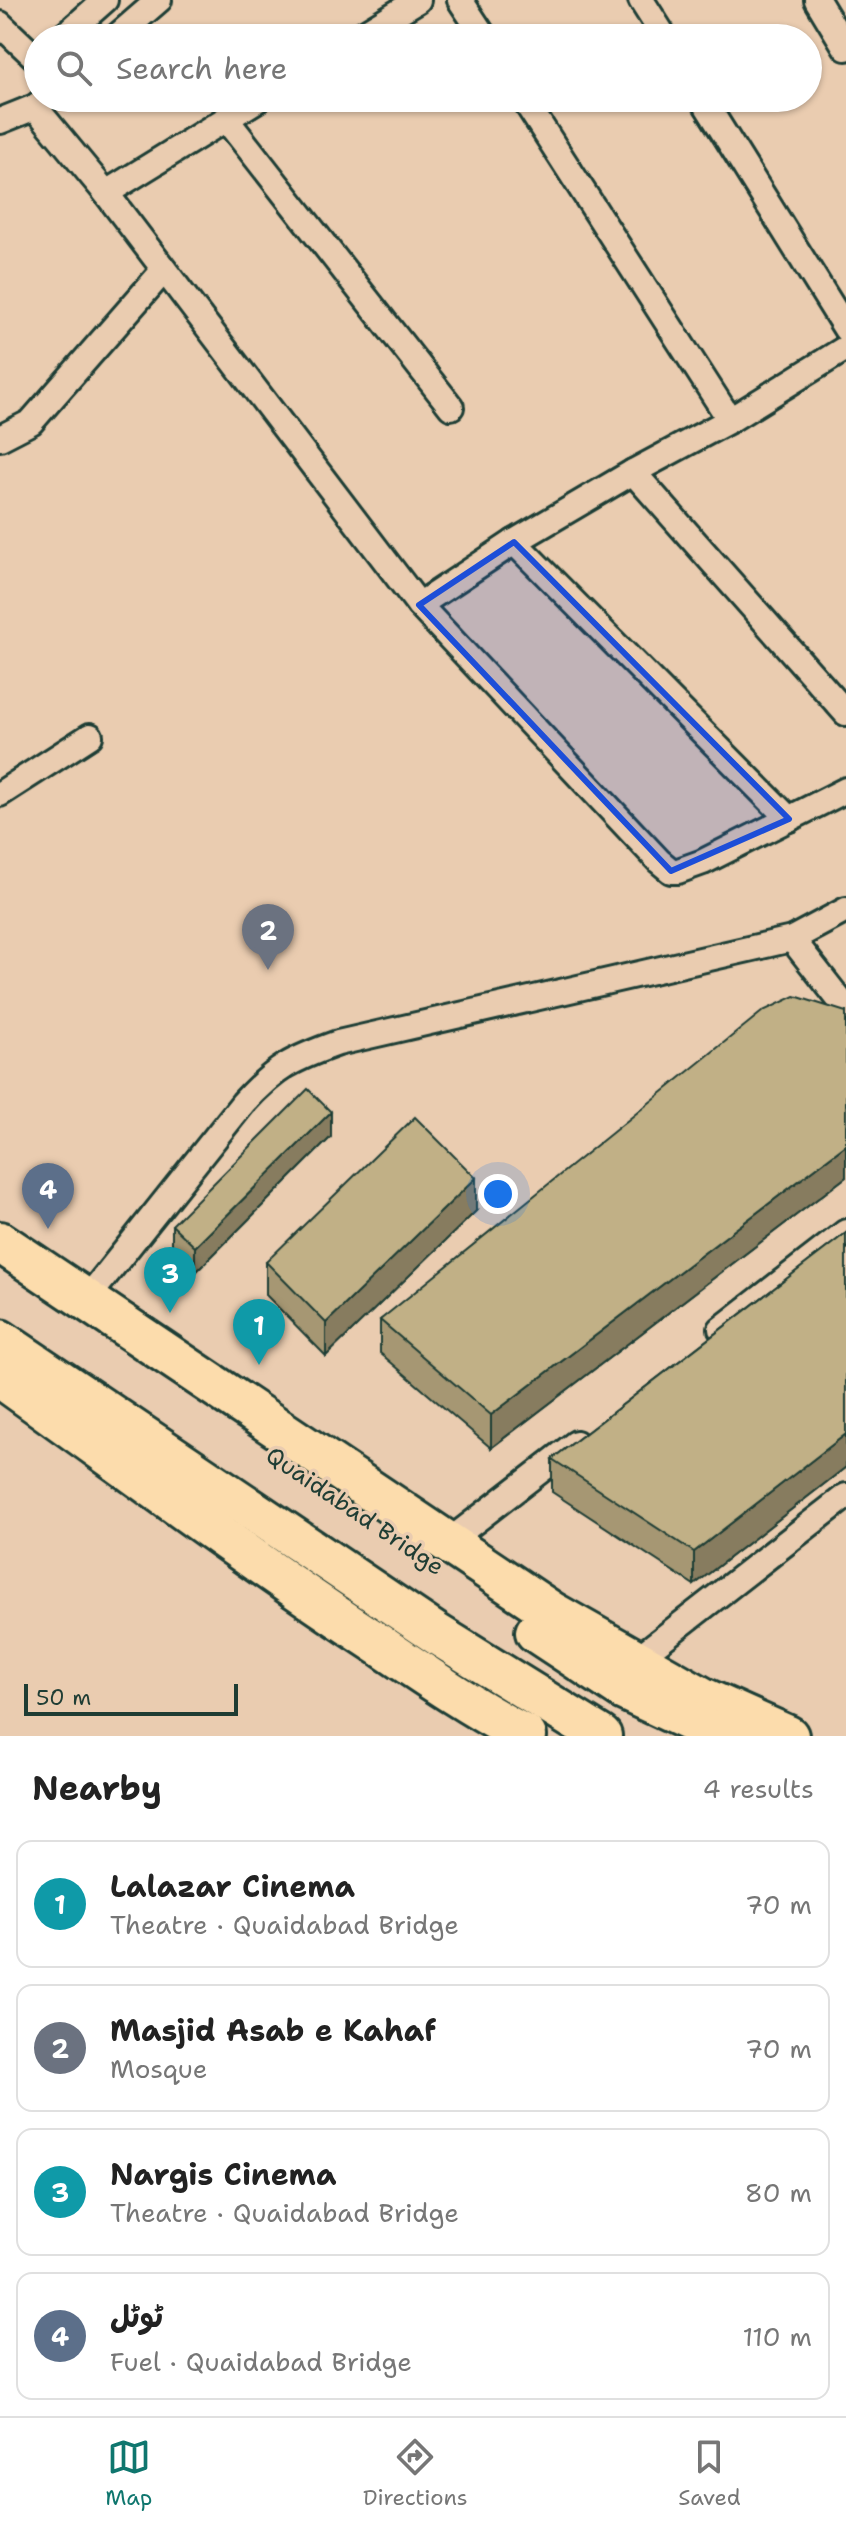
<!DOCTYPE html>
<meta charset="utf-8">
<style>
:root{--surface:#fff;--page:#f2f2f2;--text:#222;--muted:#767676;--line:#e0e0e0;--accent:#0f766e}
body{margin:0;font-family:"Shantell Sans","Playpen Sans Arabic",sans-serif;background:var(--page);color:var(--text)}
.scale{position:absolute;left:24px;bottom:20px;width:214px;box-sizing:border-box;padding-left:8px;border:4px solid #1f3d34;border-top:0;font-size:22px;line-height:28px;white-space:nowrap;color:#1f3d34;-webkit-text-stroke:6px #eaccb0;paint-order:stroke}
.you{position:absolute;left:498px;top:1194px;width:28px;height:28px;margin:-20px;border:6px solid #fff;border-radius:50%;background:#1a73e8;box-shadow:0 0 0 12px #1a73e833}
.badge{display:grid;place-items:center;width:52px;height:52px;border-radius:50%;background:var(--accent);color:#fff;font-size:26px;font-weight:700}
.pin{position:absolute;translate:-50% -66px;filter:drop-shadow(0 2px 4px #0008)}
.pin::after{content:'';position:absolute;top:42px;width:28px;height:24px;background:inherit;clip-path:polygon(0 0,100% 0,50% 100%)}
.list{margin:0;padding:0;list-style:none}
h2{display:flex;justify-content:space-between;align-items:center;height:104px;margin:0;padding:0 32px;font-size:34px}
h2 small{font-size:26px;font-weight:400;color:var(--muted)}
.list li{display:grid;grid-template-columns:52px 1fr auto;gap:24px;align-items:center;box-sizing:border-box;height:128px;margin:0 16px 16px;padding:0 16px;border:2px solid var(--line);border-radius:16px}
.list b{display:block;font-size:30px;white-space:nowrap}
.list p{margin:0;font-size:26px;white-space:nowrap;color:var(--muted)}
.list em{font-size:26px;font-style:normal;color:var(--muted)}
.icon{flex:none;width:44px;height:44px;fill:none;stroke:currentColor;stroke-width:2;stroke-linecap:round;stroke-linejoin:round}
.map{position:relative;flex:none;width:846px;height:1736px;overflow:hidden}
.search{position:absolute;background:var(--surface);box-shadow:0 2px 6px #0004;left:24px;right:24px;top:24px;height:88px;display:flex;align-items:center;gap:20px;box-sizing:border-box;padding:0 28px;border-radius:44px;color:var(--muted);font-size:30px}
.sheet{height:680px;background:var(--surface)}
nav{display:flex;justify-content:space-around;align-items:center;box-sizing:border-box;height:112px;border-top:2px solid var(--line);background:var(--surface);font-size:22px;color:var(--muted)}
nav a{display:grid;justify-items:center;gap:4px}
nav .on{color:var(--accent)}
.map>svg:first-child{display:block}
</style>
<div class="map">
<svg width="846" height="1736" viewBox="0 0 846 1736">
<rect width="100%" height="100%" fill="#eaccb0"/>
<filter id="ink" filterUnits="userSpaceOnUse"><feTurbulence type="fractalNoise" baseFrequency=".0125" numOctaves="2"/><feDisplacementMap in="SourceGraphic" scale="16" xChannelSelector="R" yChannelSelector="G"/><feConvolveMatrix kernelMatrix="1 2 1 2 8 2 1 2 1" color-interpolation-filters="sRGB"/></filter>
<g filter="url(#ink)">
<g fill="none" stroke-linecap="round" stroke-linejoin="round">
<g stroke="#1f3d34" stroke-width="30">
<g id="minor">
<polyline points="460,0 485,38"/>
<polyline points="641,0 665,38"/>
<polyline points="817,0 846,48"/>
<polyline points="0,24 38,60"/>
<polyline points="62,38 105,0"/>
<polyline points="115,38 159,0"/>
<polyline points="356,38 418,0"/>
<polyline points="523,98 730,420"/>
<polyline points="702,98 846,329"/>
<polyline points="35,107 106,193 419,605"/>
<polyline points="226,119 451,407"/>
<polyline points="0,121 35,107 46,98"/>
<polyline points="106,193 260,98"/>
<polyline points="846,348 730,420 633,472 514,542 419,605 659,861 671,871 678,871 703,862 846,790"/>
<polyline points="0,438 31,422 164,270"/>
<polyline points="633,472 846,713"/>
<polyline points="514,542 789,819"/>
<polyline points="0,794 90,736"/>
<polyline points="792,939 846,1008"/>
<path d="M86,1300l157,-197c33,-36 50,-44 95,-60l454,-104 54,-29"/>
<polyline points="721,1329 846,1232"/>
<polyline points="448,1542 576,1443"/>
<polyline points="634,1661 846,1496"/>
</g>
</g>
<g stroke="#1f3d34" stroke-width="46">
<g id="trunk">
<polyline points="0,1242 553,1613 703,1698 788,1736"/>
<polyline points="0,1340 438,1635 601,1736"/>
<path d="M0,1377c125,89 248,182 377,266 49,33 97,66 149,93"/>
<polyline points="536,1632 624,1690 720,1735"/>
</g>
</g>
<use href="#minor" stroke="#eaccb0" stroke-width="24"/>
<use href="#trunk" stroke="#fcdcac" stroke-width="40"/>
</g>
<g fill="#a69773" stroke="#1f3d34" stroke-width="2">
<polygon points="846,1012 846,1177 491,1448 380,1353 380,1320"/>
<polygon points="331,1137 195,1273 172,1251 172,1225"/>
<polygon points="476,1211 326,1356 266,1295 266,1262"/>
<polygon points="846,1233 846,1467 694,1585 552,1492 552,1459"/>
</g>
<g fill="#877b5e" stroke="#1f3d34" stroke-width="2">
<polygon points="331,1112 331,1137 195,1273 195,1247"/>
<polygon points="846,1145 846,1177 491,1448 491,1415"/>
<polygon points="476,1178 476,1211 326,1356 326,1323"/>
<polygon points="846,1434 846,1467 694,1585 694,1552"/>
</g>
<g fill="#c1b086" stroke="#1f3d34" stroke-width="2">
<polygon points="795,996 846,1012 846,1145 491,1415 380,1320 763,1011"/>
<polygon points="308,1089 331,1112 195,1247 172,1225"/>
<polygon points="415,1117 476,1178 326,1323 266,1262"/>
<polygon points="846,1233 846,1434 694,1552 552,1459"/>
</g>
</g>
<path fill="#1d4ed8" fill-opacity="0.2" stroke="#1d4ed8" stroke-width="6" stroke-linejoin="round" d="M514,542l275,277 -118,52 -252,-266z"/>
<g text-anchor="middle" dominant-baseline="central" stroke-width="7" stroke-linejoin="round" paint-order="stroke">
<g font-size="24" fill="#1f3d34" stroke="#eaccb0">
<text transform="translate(355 1511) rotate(34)">Quaidabad Bridge</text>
</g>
</g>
</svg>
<div class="scale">50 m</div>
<div class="you"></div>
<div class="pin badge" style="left:259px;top:1365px;background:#0f9aa8">1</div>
<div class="pin badge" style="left:268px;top:970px;background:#6b7280">2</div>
<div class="pin badge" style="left:170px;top:1313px;background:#0f9aa8">3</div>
<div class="pin badge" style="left:48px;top:1229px;background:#5c6f8a">4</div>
<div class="search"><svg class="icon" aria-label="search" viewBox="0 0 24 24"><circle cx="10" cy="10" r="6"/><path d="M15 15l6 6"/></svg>Search here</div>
</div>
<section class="sheet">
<h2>Nearby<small>4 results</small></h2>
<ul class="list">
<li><span class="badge" style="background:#0f9aa8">1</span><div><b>Lalazar Cinema</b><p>Theatre · Quaidabad Bridge</p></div><em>70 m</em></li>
<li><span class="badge" style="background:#6b7280">2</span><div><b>Masjid Asab e Kahaf</b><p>Mosque</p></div><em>70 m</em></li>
<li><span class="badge" style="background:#0f9aa8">3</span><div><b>Nargis Cinema</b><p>Theatre · Quaidabad Bridge</p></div><em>80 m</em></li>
<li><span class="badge" style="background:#5c6f8a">4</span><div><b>ٹوٹل</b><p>Fuel · Quaidabad Bridge</p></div><em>110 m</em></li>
</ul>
</section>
<nav>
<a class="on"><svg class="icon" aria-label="map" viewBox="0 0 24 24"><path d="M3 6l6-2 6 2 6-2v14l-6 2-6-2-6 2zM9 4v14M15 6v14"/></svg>Map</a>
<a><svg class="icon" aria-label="directions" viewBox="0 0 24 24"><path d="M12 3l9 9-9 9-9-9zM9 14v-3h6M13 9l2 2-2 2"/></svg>Directions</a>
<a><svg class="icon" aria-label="saved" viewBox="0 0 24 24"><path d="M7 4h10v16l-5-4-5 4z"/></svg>Saved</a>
</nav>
